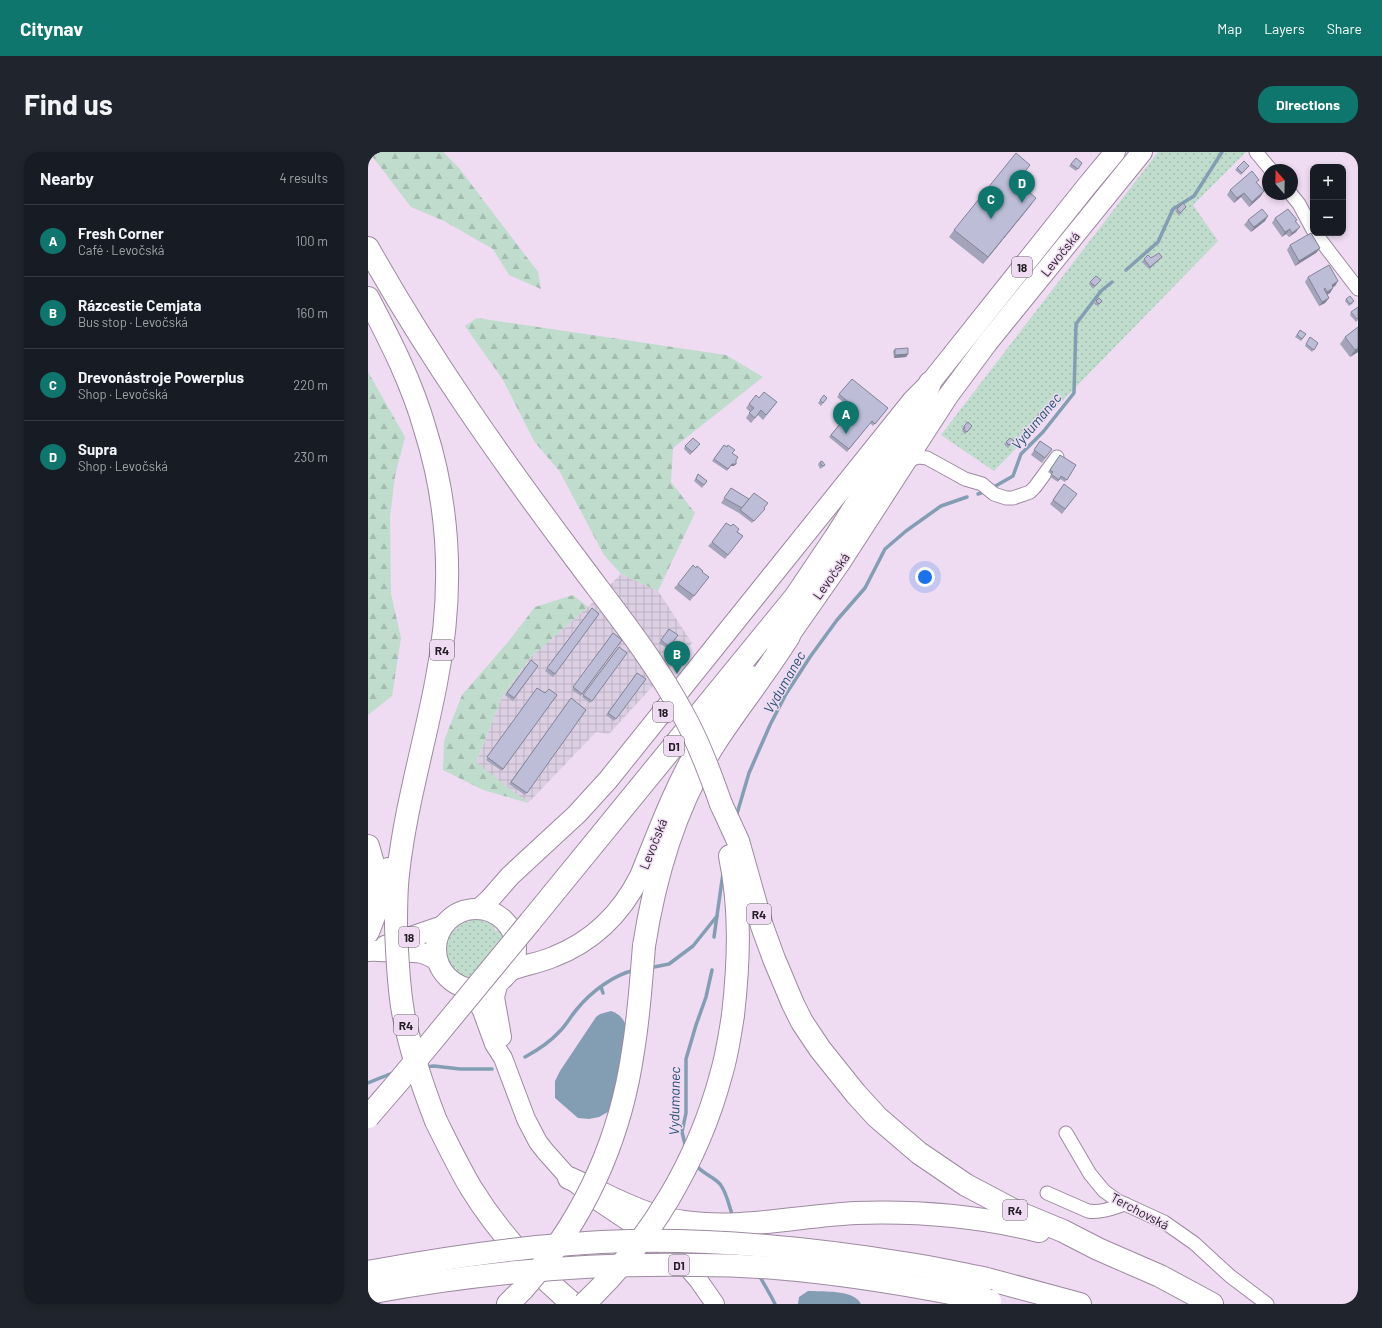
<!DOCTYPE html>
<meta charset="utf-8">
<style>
:root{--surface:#171b24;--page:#20242c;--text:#f1f3f6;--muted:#9ea1a6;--line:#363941;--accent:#0f766e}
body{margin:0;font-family:Barlow,sans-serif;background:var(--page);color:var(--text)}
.controls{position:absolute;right:12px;top:12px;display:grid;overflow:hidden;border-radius:8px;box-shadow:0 2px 6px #0003}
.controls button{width:36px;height:36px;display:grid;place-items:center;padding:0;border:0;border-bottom:1px solid var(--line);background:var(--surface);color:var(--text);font:20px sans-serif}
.compass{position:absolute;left:894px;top:12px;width:36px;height:36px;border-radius:50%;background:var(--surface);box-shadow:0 2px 6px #0003;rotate:340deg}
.you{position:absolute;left:557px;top:425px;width:14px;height:14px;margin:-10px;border:3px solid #fff;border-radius:50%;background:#1a73e8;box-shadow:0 0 0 6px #1a73e833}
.badge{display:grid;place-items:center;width:26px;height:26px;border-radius:50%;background:var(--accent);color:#fff;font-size:13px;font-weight:700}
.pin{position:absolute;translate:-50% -33px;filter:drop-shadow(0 1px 2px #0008)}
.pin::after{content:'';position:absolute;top:21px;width:14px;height:12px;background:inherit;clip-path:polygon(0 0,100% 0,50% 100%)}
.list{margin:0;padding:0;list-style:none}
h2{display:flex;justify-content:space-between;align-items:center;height:52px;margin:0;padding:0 16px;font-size:17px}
h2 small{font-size:13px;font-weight:400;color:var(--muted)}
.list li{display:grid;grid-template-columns:26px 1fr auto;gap:12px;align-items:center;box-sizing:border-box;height:72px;padding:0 16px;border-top:1px solid var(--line)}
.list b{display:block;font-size:15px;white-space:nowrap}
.list p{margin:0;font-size:13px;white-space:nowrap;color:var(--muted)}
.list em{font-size:13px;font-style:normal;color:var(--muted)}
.map{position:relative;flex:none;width:990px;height:1152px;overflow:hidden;border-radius:16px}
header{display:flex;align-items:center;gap:24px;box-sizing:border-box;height:56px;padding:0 20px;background:var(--accent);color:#fff}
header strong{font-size:19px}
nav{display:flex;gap:22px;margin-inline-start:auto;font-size:14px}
.intro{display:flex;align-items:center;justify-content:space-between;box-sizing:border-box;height:96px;padding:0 24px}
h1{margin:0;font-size:28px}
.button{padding:10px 18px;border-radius:16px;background:var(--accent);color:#fff;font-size:14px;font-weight:700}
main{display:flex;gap:24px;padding:0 24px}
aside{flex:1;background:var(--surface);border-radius:16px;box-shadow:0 2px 6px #0003}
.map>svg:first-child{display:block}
</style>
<header>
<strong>Citynav</strong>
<nav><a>Map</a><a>Layers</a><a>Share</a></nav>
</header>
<div class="intro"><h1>Find us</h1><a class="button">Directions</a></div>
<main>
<aside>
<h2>Nearby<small>4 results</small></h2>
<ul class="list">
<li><span class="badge">A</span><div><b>Fresh Corner</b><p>Café · Levočská</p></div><em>100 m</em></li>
<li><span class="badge">B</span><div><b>Rázcestie Cemjata</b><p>Bus stop · Levočská</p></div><em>160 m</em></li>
<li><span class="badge">C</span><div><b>Drevonástroje Powerplus</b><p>Shop · Levočská</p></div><em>220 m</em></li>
<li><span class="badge">D</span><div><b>Supra</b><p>Shop · Levočská</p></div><em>230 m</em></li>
</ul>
</aside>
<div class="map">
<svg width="990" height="1152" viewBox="0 0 990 1152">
<defs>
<pattern id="industrial-grid" width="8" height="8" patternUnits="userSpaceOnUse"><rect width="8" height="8" fill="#dccfe3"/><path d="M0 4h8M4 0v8" fill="none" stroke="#bdb1c3"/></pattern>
<pattern id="grass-dots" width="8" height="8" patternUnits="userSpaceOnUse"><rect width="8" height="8" fill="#bfdccc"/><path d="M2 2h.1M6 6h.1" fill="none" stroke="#a4bcaf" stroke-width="1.8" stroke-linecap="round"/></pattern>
<pattern id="forest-firs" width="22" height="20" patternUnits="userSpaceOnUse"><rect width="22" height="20" fill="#bfdccc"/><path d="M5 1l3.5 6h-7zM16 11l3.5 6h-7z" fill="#a4bcaf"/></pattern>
</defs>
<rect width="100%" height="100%" fill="#efdbf2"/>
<polygon fill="url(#industrial-grid)" points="253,422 290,439 324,491 241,582 228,580 160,651 108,611 134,545 162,506 220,455"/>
<g fill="url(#grass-dots)">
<polygon points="790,0 878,0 825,53 850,89 626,319 573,283"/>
<path d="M102,766h7l7,4 3,-2c5,3 8,6 8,11l5,-1 4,8 -32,41 -4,-3 -4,3c-5,-2 -7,-5 -9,-11l-4,2c-4,-4 -5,-9 -3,-14l-4,-2c-1,-6 1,-10 5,-13l-3,-3 3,-6 8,-3 -1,-5c4,-3 8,-4 13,-2z"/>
</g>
<g fill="url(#forest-firs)">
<polygon points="1,0 75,0 91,16 170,120 173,137 141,123 125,97 76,69 43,55"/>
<polygon points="109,166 358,203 395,225 305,296 303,330 327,361 290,439 253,422 236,403 192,320 166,289 135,228 97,174"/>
<polygon points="0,220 37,285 27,324 22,364 23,442 33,486 24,544 0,563"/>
<polygon points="205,443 220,455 162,506 134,545 108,610 160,651 115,638 75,618 76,589 94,543 140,490 167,455"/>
</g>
<g fill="#839eb3">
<path d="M243,859c9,3 14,9 16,18l-14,74 -5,9 -9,5 -10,2 -11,-1 -23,-20v-17l5,-10 36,-54 4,-3z"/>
<path d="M440,1139h6c14,1 40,-1 47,13h-63l1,-7z"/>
</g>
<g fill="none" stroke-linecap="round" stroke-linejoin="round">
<g stroke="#839eb3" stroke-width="3.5">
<polyline points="758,118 790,90 805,57 826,44 854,0"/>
<polyline points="624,336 645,324 653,302 675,280 706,241 708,172 733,139 744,130"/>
<polyline points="610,342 618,339"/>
<polyline points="368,665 381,621 402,573 418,542 442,505 469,468 497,436 517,397 538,379 573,354 599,345"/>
<polyline points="346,785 355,721"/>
<polyline points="281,816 301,812 325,794 349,764"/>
<polyline points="233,835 235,841"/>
<path d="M157,905c13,-7 25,-15 35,-26 6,-6 11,-15 17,-22 14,-17 36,-34 58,-39"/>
<polyline points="56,915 66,914 92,917 124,917"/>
<polyline points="0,931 27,920"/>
<polyline points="318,996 314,980 318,961 318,907 328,873 338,845 344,818"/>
<path d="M327,1012c6,9 18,12 25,20 7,9 9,22 13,33"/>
<polyline points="391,1123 404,1146 407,1152"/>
</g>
<g stroke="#9d8aa0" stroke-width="15">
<g id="street">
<polyline points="888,0 903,18"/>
<polyline points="923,42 931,52 945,78"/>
<polyline points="947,81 990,137"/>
<polyline points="537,309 551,305 559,306 597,327 614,332 626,342 638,346 645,346 662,340 667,335 689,305"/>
<polyline points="698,981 722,1022 736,1039 750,1049 796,1070 826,1091 862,1124 899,1152"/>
<path d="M679,1041l41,18c13,2 25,-3 37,-7"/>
</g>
</g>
<g stroke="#9d8aa0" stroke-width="20">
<g id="secondary">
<polyline points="131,830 127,845 134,885"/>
<polyline points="103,837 114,859 126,892 135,906 158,967 170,990 177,999 201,1026 228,1048 307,1101 331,1129 347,1152"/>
</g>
</g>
<g stroke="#9d8aa0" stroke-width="22">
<g id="primary">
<polyline points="409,495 421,484 472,411 580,244 620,190 774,0"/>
<polyline points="111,757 121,748 142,724 209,662 240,628 545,248 562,231 718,35 747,0"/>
<circle cx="108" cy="797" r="40"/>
<polyline points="17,794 75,774"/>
<path d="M0,799c10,-1 19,1 29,1 21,1 21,-3 40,8"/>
<path d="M141,819c14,-6 30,-8 44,-14 39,-15 68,-43 87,-81 18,-44 34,-88 58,-129 15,-25 34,-48 53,-71"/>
</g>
</g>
<g stroke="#9d8aa0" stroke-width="24">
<g id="highway">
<path d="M0,96c61,109 133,211 208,311"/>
<path d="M0,146c22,42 44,85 57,131 26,82 28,169 11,254 -12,63 -31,126 -38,191 -2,17 -2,35 -2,52"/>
<polyline points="353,652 370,689 394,774 406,807 425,852 434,870 452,897 488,942 509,965 551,1001 598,1033 649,1060 695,1079 730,1097 792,1124 844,1152"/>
<polyline points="0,694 7,718 7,741"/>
<path d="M362,704c11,53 9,106 3,159"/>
<polyline points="162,770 428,444 467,386 515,310 555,250 562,231"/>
<polyline points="0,780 12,749 20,717"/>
<path d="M276,794c11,-71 32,-142 71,-203 24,-37 51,-70 74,-107"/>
<path d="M68,969c11,22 22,45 35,67 27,44 63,83 102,116"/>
<path d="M201,1026c37,16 74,39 115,44 57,8 114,-6 172,-9 61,-2 123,3 183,18"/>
<polyline points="619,1127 712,1152"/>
<polyline points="140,1152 155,1137"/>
</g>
</g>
<use href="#street" stroke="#fff" stroke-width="13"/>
<use href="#secondary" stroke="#fff" stroke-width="18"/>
<use href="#primary" stroke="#fff" stroke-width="20"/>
<use href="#highway" stroke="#fff" stroke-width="22"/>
<g stroke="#9d8aa0" stroke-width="24" stroke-linecap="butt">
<g id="highway-bridge">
<path d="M208,407c37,50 78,100 107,155 16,29 27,59 38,90"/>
<path d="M28,774c1,29 2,57 7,86 7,37 19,73 33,109"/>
<polyline points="0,965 31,929 162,770"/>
<path d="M0,1120c86,-16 173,-29 261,-31 94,-2 189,8 281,23 26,4 52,10 77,15"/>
<path d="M155,1137c61,-69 97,-147 110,-238 6,-35 8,-70 11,-105"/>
<path d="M0,1141c108,-20 219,-30 329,-28 26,0 52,1 78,3 73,6 144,18 215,33"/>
<path d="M216,1152c66,-62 114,-143 137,-229 6,-20 9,-40 12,-60"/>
</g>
</g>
<use href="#highway-bridge" stroke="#fff" stroke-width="22"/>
</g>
<g fill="#a3a3ba">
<polygon points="708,6 714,11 708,19 701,14"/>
<polygon points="881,14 873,23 867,18 869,16"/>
<polygon points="657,20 649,30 663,53 615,112 581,85 586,78"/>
<polygon points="889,31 893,44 881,55 873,45 866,51 859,43 862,38"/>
<polygon points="818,55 811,64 807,59 809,57"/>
<polygon points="900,64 897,69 883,80 876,73 880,68"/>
<polygon points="907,66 928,69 928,80 921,85 918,82 914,85 904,71"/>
<polygon points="922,93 952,96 948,101 927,114 919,98"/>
<polygon points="783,106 792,107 781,117 774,110 776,107"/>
<polygon points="940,125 970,129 967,134 965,135 965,136 962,141 959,143 961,146 957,151 951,154 937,130"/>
<polygon points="733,128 725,137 721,132 722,130"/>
<polygon points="731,146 734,149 730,154 726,152"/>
<polygon points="978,147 985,151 981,154 977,149"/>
<polygon points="983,160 990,168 988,170 982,163"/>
<polygon points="990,175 990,200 982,205 972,192 977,185"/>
<polygon points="932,178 938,182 933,189 927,185"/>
<polygon points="942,185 950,191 944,200 937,194"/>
<polygon points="527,197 540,202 538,205 526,206 525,199"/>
<polygon points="484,227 520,256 505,274 502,271 479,300 461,285 484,257 469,245"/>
<polygon points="456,243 459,246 453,254 450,251"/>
<polygon points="391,246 409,250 395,268 390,263 383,271 378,266 382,260 378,256 381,252"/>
<polygon points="670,263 676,263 679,266 675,271 668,265"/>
<polygon points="596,274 603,276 597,282 594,279 595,278 594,277"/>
<polygon points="672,289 684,297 674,311 663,303"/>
<polygon points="638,290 644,291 640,296 636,292"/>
<polygon points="356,293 364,301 368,308 366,314 362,314 359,319 344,309"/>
<polygon points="317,294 330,295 322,303 316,297"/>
<polygon points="692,303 708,313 697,330 692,327 690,330 682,325 683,322 680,320"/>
<polygon points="452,310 457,313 455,315 452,317 450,312"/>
<polygon points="330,322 339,329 334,336 326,329"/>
<polygon points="696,332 705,347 694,362 682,352"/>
<polygon points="363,336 397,357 384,371 371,361 353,351"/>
<polygon points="363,374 375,384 357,407 340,394 344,390"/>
<polygon points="328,416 341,425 322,449 306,436 310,432"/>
<polygon points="224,456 231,462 185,525 177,519"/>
<polygon points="301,477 310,483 300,497 291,491"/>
<polygon points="245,481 254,488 213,544 204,538"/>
<polygon points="251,495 259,501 222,551 214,545"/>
<polygon points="163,508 170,514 145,549 137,543"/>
<polygon points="269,521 278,527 246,569 238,563"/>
<polygon points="169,536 177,541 189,543 134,619 118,608"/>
<polygon points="203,546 218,558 157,643 141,632"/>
</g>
<g fill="#848497">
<polygon points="896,39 893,44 881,55 884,50"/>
<polygon points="876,41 873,45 866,51 869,46"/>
<polygon points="668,46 663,53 615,112 620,105"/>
<polygon points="900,64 897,69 883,80 886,75"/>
<polygon points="932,75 928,80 921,85 924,81"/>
<polygon points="922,77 918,82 914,85 917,80"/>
<polygon points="952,96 948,101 927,114 931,109"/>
<polygon points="794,105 792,107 781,117 782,115"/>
<polygon points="970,129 967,134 960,138 964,133"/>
<polygon points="965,136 962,141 956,144 959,140"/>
<polygon points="961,146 957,151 951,154 954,150"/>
<polygon points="990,196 990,200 982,205 987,198"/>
<polygon points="540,202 538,205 526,206 527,203"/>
<polygon points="364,312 368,312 366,314 362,314"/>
</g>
<g fill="#bdbdd8" stroke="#848497">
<polygon points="648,1 662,13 649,30 668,46 620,105 586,78"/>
<polygon points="708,6 714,11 710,17 703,12"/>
<polygon points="876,9 881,14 874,21 869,16"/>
<polygon points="884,19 891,28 888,30 896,39 884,50 876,41 869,46 862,38"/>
<polygon points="815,51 818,55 812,61 809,57"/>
<polygon points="894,57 900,64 886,75 880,68"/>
<polygon points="920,57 929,68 927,69 932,75 924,81 922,77 917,80 907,66"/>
<polygon points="943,81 952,96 931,109 922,93"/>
<polygon points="791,101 794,105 782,115 776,107 780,103 783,106"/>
<polygon points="961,113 970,129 964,133 965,136 959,140 957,136 956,137 961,146 954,150 940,125"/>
<polygon points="728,124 733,128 727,134 722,130"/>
<polygon points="982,144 986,149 982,152 978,147"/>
<polygon points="731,146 734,149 731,152 728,149"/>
<polygon points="990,155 990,167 989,167 983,160"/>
<polygon points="990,175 990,196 987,198 977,185"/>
<polygon points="932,178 938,182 934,187 929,183"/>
<polygon points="942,185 950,191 946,198 938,192"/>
<polygon points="540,196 540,202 527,203 527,197"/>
<polygon points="484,227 520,256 507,272 504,269 481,297 463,283 486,255 471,242"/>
<polygon points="396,240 409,250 398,263 393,258 387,266 381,261 386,256 381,252 388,243 391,246"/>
<polygon points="456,243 459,246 455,251 452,248"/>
<polygon points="676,256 679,259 675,263 679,266 677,268 670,263"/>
<polygon points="600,270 604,274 599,280 595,277 597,276 596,274"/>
<polygon points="325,286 332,292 324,300 317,294"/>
<polygon points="642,286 646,289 641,293 638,290"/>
<polygon points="672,289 684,297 677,306 666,298"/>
<polygon points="356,293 359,295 360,293 367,298 364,301 370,305 368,308 368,312 364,312 360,317 346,307"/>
<polygon points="692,303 708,313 699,328 693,324 691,328 683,322 685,320 682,318"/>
<polygon points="454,309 457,313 454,314 452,310"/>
<polygon points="330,322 339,329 336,333 328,327"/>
<polygon points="696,332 709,342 697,357 685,348"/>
<polygon points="363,336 381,347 374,356 356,346"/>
<polygon points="386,341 400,351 396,356 397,357 386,369 372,358"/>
<polygon points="358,371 363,374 365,372 371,377 369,380 375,384 360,403 344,390"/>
<polygon points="325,413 328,416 329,414 335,419 334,420 341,425 326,444 310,432"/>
<polygon points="224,456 231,462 187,522 179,516"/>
<polygon points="301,477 310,483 301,495 293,488"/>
<polygon points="245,481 254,488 214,542 205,535"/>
<polygon points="251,495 259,501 224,549 215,543"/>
<polygon points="163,508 170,514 146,546 139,541"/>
<polygon points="269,521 278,527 248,567 240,561"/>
<polygon points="169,536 177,541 181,537 189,543 135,617 119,605"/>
<polygon points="203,546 218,558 159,641 143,630"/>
</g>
<g text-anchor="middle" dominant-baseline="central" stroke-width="3" stroke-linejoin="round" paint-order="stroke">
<g fill="#efdbf2" stroke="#625763" stroke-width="1">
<rect x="644" y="105" width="20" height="20" rx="3"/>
<rect x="62" y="488" width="24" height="20" rx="3"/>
<rect x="285" y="550" width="20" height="20" rx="3"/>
<rect x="296" y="584" width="20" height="20" rx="3"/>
<rect x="379" y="752" width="24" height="20" rx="3"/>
<rect x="31" y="775" width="20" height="20" rx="3"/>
<rect x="26" y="863" width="24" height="20" rx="3"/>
<rect x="635" y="1048" width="24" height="20" rx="3"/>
<rect x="301" y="1103" width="20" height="20" rx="3"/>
</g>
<g font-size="12" font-weight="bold" fill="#251e26">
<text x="654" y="115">18</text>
<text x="74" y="498">R4</text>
<text x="295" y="560">18</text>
<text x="306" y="594">D1</text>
<text x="391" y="762">R4</text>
<text x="41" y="785">18</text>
<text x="38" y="873">R4</text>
<text x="647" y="1058">R4</text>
<text x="311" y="1113">D1</text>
</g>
<g font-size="13" fill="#251e26" stroke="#efdbf2">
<text transform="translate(692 102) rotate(-51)">Levočská</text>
<text transform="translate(463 424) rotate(-55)">Levočská</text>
<text transform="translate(285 692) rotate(-68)">Levočská</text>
<text transform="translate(772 1059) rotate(28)">Terchovská</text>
</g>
<g font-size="14" font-style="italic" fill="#235272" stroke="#efdbf2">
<text transform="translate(668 269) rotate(-50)">Vydumanec</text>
<text transform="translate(416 530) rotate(-60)">Vydumanec</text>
<text transform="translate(306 949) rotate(-89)">Vydumanec</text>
</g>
</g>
</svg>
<div class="controls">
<button>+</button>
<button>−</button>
</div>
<svg class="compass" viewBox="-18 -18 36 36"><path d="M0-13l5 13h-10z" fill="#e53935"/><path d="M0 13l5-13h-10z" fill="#9ea1a6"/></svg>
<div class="you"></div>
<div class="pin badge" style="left:478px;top:282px">A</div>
<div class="pin badge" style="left:309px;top:522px">B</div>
<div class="pin badge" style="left:623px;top:67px">C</div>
<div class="pin badge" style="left:654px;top:51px">D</div>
</div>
</main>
